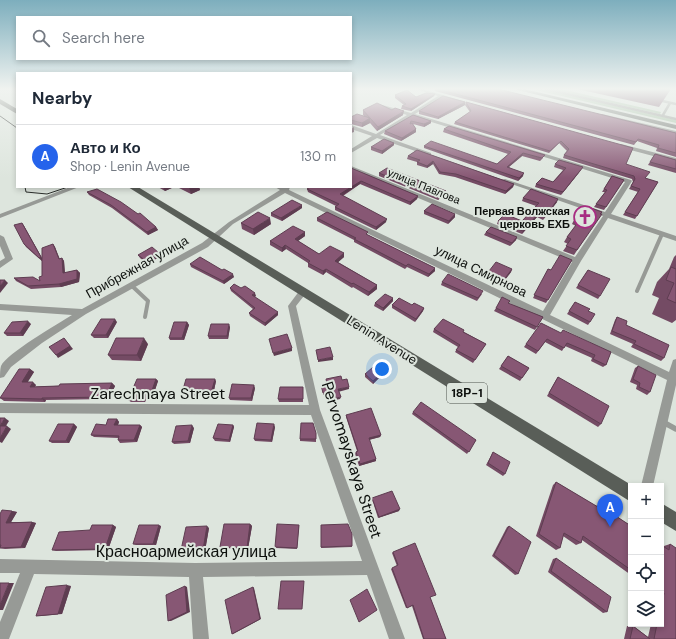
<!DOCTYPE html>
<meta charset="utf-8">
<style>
:root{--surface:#fff;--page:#f6f6f7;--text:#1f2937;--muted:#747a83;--line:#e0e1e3;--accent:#2563eb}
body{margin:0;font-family:"DM Sans",sans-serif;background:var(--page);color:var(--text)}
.controls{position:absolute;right:12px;bottom:12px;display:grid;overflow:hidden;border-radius:0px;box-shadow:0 2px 6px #0003}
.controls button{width:36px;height:36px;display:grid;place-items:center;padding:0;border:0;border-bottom:1px solid var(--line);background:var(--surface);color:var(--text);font:20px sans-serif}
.you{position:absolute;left:382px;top:369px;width:14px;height:14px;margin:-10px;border:3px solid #fff;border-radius:50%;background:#1a73e8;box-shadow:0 0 0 6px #1a73e833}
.badge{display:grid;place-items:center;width:26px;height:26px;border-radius:50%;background:var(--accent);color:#fff;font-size:13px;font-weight:700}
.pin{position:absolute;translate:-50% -33px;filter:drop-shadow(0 1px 2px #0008)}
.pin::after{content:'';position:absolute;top:21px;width:14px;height:12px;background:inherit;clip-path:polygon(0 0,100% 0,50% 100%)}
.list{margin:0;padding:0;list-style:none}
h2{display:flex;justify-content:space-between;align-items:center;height:52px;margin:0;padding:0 16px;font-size:17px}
h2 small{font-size:13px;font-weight:400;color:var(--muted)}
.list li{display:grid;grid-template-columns:26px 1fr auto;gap:12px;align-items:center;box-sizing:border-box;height:64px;padding:0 16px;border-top:1px solid var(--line)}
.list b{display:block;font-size:15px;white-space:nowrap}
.list p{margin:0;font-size:13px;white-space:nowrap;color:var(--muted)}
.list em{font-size:13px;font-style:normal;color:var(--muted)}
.icon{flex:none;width:22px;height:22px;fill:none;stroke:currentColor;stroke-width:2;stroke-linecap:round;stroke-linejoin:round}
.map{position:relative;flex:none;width:676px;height:639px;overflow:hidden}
.search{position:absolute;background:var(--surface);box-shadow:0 2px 6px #0003;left:16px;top:16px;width:336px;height:44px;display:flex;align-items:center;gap:10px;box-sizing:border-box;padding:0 14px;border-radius:0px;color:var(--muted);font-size:15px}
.panel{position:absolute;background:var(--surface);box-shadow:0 2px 6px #0003;left:16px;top:72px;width:336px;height:116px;border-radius:0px}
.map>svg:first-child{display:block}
</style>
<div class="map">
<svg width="676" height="639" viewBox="0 0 676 639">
<rect width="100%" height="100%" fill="#dde5dd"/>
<g fill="#a5c1a4">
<polygon points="532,89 543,89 676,120 676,123"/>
<polygon points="551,89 561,89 661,112 660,114"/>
</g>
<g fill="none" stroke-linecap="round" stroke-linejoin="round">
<g stroke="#979a96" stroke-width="2.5">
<polyline points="546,89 676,119"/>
<polyline points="658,100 676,104"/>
<polyline points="663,115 670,103"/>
</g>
<g stroke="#979a96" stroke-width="4">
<polyline points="131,285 148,301 145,317"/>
<polyline points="637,291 662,234"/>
</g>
<polyline stroke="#979a96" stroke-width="5.5" points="663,422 676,429"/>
<g fill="#979a96" fill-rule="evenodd">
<path d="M416,89h6l58,17 -2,1 -36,-10 -27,17 216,66 1,1 -21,33 65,22v5l-68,-23 -27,43 -31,54 119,57 4,-12 3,-1v26l-23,101h-12l26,-106 -382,-187 -52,31 -25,23 -122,67 -44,29 -31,24 -7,10 -4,1c0,-3 0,-9 1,-12 5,-12 58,-43 71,-51l-72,-5v-6l82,5 120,-66 27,-21 51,-32 -5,-3h15l-1,3 254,121 29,-49 -221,-92v-4l224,91 28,-41 -103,-36 5,-1 100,33 20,-30 -213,-66 -32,19 51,18v2h-4l-50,-17 -26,15v-4l21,-13 -21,-7v-4l25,9 31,-19 -28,-9v-2l32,9 27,-17z"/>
<polygon points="602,114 676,131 676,135 602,116"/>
<polygon points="621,144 676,158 676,162 619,147 618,146"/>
<polygon points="70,187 79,187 0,218 0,214"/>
<polygon points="0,235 4,237 13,259 0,268 0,261 5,258 0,246"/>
<polygon points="303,289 307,292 296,306 320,410 405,639 389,639 367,575 203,577 209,639 193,639 189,577 34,574 9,639 0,639 0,622 20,573 0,573 0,559 195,563 362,561 311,415 0,413 0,403 309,405 288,306 300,290"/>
</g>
<polygon fill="#727772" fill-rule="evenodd" points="514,89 524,89 676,125 676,129"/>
<g fill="#595e58" fill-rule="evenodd">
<polygon points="0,99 17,109 17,114 0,104"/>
<polygon points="128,187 138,187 633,486 631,486 631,502"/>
<polygon points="661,503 676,512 676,531 661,522"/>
</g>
<g stroke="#2b2e2b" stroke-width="1">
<polyline points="0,116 17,128"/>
<polyline points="25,187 26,192 47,194 68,187"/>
</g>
</g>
<g fill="#744b64">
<polygon points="435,89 464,89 466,90 676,133 676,157 656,151 657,148 637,141 634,145 435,91"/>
<polygon points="577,89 671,89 659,107"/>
<polygon points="435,94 434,96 411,111 401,109 402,106 404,105 395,98 395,95 416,97"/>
<polygon points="466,102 626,164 645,179 658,182 635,219 623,215 638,192 629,189 633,182 632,179 563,158 564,155 567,151 559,143 549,153 454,124 455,122 470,112 465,105"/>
<polygon points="465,105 438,119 419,114 419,111"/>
<polygon points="363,110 403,115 377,131 370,123 362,127 351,124 351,117 364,116 363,115"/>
<polygon points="413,115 431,121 431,123 424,127 413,124 416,129 416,132 401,141 384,134 385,131"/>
<polygon points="444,129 543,158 540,161 522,156 509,167 523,176 518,181 424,148 424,146 497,164 508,154 443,132"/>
<polygon points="394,143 394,145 382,154 371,150 371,147"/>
<polygon points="417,150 514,184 513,187 505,194 455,177 439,174 433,164 427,168 417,165 417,162 407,159 408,156"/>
<polygon points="655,154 676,160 676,173 648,165"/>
<polygon points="555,164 581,170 561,195 535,187 536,184 553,182 563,170 554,167"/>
<polygon points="351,168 418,196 417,199 410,205 360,184 343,196 386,222 376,230 335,210 335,207 336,206 308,192 307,189 351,187"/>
<polygon points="379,173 445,194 438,200 379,176"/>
<polygon points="612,176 624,180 604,210 594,207 605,192 602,192"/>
<polygon points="158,187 174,187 165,191"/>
<polygon points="177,187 199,187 200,190 191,194"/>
<polygon points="87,192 138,214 156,227 158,230 148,235 112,208 89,195"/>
<polygon points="523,198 557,202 543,220 537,217 522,234 497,224 498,221 522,221 536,206 522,201"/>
<polygon points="302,208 282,221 271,216 271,213"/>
<polygon points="590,210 602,212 574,255 563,251 568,244 564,242 567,237 576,226 572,224 574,220"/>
<polygon points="424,211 455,217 448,224 424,214"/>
<polygon points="317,218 368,235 435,268 435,271 428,277 407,267 405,269 354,242 354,240 317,221"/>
<polygon points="22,223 24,226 42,258 53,244 55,247 59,259 62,258 64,261 65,273 77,270 80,273 79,282 61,287 31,289 16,281 14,278 40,281 42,276 42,261 26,247 24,244"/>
<polygon points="241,223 271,224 254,235 242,229"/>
<polygon points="305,232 305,236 298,241 319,254 344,253 344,257 338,262 377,285 377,289 368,296 353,287 352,288 326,272 323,275 308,267 308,263 286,249 282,252 270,245 270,241"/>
<polygon points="486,232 517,237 516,240 510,246 484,235"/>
<polygon points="138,255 161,256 147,264 140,258"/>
<polygon points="676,255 676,320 672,323 652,314 659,298 652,295 657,282 669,269 674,257"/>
<polygon points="572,260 546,303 533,298 548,269 551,270"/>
<polygon points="190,264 234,277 224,284 191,267"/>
<polygon points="512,269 511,272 502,284 490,279 488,274 489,271"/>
<polygon points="588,270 600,296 598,299 576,288"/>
<polygon points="442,282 482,294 477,301 441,285"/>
<polygon points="230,288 241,288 256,296 254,297 278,315 265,326 250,316 249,313 253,309 231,291"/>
<polygon points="393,298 393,301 383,311 374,306 375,303"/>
<polygon points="575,302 588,311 590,322 588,325 567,314"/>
<polygon points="508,303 543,317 535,330 494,311 496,308"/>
<polygon points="392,305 412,305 424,308 423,311 415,322 392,308"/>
<polygon points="617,317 626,325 664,358 661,361 631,347 633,344 610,334 615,320"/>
<polygon points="117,322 108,338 94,338 91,335"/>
<polygon points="187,322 189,325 184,340 170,340 169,338"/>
<polygon points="31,324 23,336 7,336 4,333"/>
<polygon points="230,327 228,339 209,339 208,336"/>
<polygon points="434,329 464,332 486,344 473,363 455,352 458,347 433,332"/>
<polygon points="561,333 611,352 606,365 603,367 591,361 592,358 565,346 562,351 545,342 536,354 524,347 526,344"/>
<polygon points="148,344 141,361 112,360 108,355"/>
<polygon points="508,356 529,368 520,381 499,369"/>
<polygon points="638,366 650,392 647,395 636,389 637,385 630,382 635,368"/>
<polygon points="388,367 387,370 373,384 365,377 365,374"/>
<polygon points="30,369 34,372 27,382 36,385 34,387 112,383 115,386 109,399 46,400 45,402 4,401 0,398"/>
<polygon points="558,377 601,424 598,427 547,396 556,380"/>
<polygon points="156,379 158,381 152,399 146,399 145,402 131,402 128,400"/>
<polygon points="216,381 213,395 184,396 182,393"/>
<polygon points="303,387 303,402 279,402 278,399"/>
<polygon points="255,388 252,401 230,400 229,398"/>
<polygon points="413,412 476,440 467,454 412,414"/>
<polygon points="346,415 381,435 380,437 369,440 376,459 376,461 359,466 355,454 356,452 357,451 346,417"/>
<polygon points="117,419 119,422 118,425 140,425 142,427 137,442 120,443 118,440 118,438 94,437 91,435 106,425"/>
<polygon points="74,424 77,427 69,443 52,443 49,441"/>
<polygon points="233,425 234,427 230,442 215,441 213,438"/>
<polygon points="275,427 272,442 255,441 254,439"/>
<polygon points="194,428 190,443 174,444 172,442"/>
<polygon points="316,433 316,442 300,441 300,439"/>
<polygon points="493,452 505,474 503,476 486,465 492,454"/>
<polygon points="556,482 596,506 599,505 631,526 631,575 582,540 581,543 576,545 563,536 560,548 556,550 536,536 553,485"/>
<polygon points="372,498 399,511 378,518 372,499"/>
<polygon points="12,511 17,512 11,522 32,522 36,523 25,548 5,549 0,548 1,546 0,546 0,514"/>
<polygon points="250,524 252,526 248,549 221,548 220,547"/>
<polygon points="113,525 116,527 108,550 56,551 52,550 90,530"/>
<polygon points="299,525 299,526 297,549 276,548 275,547"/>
<polygon points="161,526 156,545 136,545 133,544"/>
<polygon points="509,526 518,574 515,575 492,556 507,527"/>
<polygon points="209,528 205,551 183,551 181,550"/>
<polygon points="670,544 676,639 624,639 627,626 633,626 648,637 651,624 661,624 661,545 663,547 664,546"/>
<polygon points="352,546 352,547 321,548 321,547"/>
<polygon points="393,552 430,597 446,639 423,639 412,606 406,608 391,569 397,566 392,553"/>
<polygon points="556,558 607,612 603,613 548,572 553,559"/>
<polygon points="71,586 62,614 41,616 36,616"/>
</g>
<g fill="#5e3d51">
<polygon points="435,94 434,96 411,111 411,109"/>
<polygon points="465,102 465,105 438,119 438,117"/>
<polygon points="404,111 403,115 377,131 378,127"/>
<polygon points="370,118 370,123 362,127 362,123"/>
<polygon points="431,121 431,123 424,127 424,124"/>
<polygon points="354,127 354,132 351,133 351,129"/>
<polygon points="416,129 416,132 401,141 402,138"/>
<polygon points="394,143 394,145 382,154 382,151"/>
<polygon points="523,153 522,156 506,169 507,167"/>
<polygon points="433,161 433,164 427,168 427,166"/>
<polygon points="583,167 581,170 561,195 563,192"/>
<polygon points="524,173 523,176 518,181 519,178"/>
<polygon points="361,181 360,184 340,197 340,194"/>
<polygon points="514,184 513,187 505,194 506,191"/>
<polygon points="163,187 174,187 165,191"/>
<polygon points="189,187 199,187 200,190 191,194"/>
<polygon points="446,191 445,194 438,200 439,197"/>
<polygon points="418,196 417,199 410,205 410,202"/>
<polygon points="558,199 557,202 543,220 545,217"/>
<polygon points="302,205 302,208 282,221 281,218"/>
<polygon points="455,214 455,217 448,224 449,221"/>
<polygon points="538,214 537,217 522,234 523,231"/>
<polygon points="270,218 271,224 254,235 253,229"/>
<polygon points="387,219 386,222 376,230 376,227"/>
<polygon points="22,223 24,226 43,260 42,261 39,258"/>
<polygon points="156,227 158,230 148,235 147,232"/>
<polygon points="305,232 305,236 295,243 295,239"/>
<polygon points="517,237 516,240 510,246 512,243"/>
<polygon points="53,244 55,247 61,262 59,259"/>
<polygon points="285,245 286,249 282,252 282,248"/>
<polygon points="159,253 161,256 147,264 146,261"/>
<polygon points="344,253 344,257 335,265 335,261"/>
<polygon points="62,258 64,261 65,276 63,273"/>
<polygon points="435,268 435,271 428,277 429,274"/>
<polygon points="326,269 326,272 323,275 323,271"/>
<polygon points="512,269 511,272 502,284 503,281"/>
<polygon points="77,270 80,273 79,282 61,287 59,284"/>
<polygon points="233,274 234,277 224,284 223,281"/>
<polygon points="5,280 8,283 0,293 0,286"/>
<polygon points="377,285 377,289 368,296 369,292"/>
<polygon points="255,293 256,296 252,298 252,295"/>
<polygon points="393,298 393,301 383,311 383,308"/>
<polygon points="424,308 423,311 415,322 416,319"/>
<polygon points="278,312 278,315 265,326 265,323"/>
<polygon points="115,319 117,322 108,338 106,335"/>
<polygon points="28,321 31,324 23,336 20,333"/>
<polygon points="187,322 189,325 184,340 182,338"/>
<polygon points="229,324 230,327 228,339 227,336"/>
<polygon points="64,338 73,349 58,358 56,355"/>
<polygon points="144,338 148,344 141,361 137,355"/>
<polygon points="292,348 292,351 274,356 273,353"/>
<polygon points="333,357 333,360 318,362 318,360"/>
<polygon points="388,367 387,370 373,384 373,381"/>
<polygon points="30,369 34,372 26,385 22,382"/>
<polygon points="156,379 158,381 152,399 150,396"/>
<polygon points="215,379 216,381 213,395 211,393"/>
<polygon points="33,382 36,385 33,390 30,387"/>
<polygon points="112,383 115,386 109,399 106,397"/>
<polygon points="254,385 255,388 252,401 251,398"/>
<polygon points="349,387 349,389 338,392 338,389"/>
<polygon points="329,391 329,394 323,395 323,393"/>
<polygon points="144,396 146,399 145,402 143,400"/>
<polygon points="341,397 340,399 331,401 331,399"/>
<polygon points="42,398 46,400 45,402 42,399"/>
<polygon points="5,418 9,421 4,429 0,426"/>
<polygon points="117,419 119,422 117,427 114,425"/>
<polygon points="74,424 77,427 69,443 66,441"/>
<polygon points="274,424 275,427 272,442 271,440"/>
<polygon points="140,425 142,427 137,442 134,440"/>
<polygon points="192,425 194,428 190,443 188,441"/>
<polygon points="233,425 234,427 230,442 229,440"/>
<polygon points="7,426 11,429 2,443 0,442 0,438"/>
<polygon points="381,435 380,437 368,440 369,438"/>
<polygon points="376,459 376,461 359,466 360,464"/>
<polygon points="400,509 399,511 378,518 379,517"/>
<polygon points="12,511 17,512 10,524 6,523"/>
<polygon points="32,522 36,523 25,548 21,547"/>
<polygon points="250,524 252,526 248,549 247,548"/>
<polygon points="113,525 116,527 108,550 105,549"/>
<polygon points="159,525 161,526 156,545 153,544"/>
<polygon points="207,526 209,528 205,551 203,550"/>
<polygon points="9,583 14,583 3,610 0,610 0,605"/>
<polygon points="67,585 71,586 62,614 58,614"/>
<polygon points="185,586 187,587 190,612 171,621 168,621"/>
<polygon points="253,587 254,588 261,619 233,634 232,634"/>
</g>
<g fill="#875774" stroke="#5e3d51">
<polygon points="437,89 464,89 466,90 468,89 498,89 676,133 676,153 658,148 659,145 638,139 636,142"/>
<polygon points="407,90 416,97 426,93 435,94 411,109 402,106 406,104 395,95"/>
<polygon points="443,96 465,102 438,117 419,111"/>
<polygon points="466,102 633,148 626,164 650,172 645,178 658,182 637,216 625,212 640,189 631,186 635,179 634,176 564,155 569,149 561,141 550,151 455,122 471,111"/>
<polygon points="377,103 392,110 395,108 404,111 378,127 370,118 362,123 351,120 351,117 357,114 370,118 363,110"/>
<polygon points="413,115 431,121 424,124 411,121 410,124 412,123 416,129 402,138 385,131"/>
<polygon points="449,126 545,155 542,158 523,153 507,167 524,173 519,178 424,146 431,141 497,164 511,152 444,129"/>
<polygon points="384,139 394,143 382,151 371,147"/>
<polygon points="417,150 514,184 506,191 456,174 440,172 433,161 427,166 417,162 420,160 408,156"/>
<polygon points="655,154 676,160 676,169 650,162"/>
<polygon points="559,160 583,167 563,192 536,184 542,178 553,182 566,168 555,164"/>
<polygon points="351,168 418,196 410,202 361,181 340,194 387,219 376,227 335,207 339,204 307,189 310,187 351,187"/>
<polygon points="387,168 446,191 439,197 379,173"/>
<polygon points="612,176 624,180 606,207 596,204 607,190 604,189"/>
<polygon points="97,189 121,202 138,214 140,213 156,227 147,232 111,205 87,192"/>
<polygon points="531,189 558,199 545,217 538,214 523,231 498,221 505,214 522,221 539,203 523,198"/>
<polygon points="292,200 302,205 281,218 271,213"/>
<polygon points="432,204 455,214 449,221 424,211"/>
<polygon points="582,207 590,210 591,208 602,212 600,214 602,214 577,250 566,246 571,239 567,237 579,221 574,220"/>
<polygon points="258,212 270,218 253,229 241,223"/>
<polygon points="327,212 368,232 366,234 380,241 435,268 429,274 408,264 406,266 354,239 356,238 317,218"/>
<polygon points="22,223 41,257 39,258 24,244 14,225"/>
<polygon points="293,226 305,232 295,239 319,254 330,246 344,253 335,261 377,285 369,292 353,283 352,284 326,269 323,271 308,263 310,261 285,245 282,248 270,241"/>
<polygon points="491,227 517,237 512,243 486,232"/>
<polygon points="53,244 59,259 62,258 63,273 77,270 77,279 59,284 28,286 14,278 33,277 40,281 39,277 42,276 42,248"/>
<polygon points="152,247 159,253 146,261 138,255"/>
<polygon points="560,255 572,260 548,300 534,295 548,269 551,270"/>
<polygon points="200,257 222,270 224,269 233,274 223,281 190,264"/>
<polygon points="496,262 512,269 503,281 491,276 489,271"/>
<polygon points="671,267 676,269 676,303 667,299 674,283 666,280"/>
<polygon points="588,270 610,279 600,296 578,285"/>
<polygon points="448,274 483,291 478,298 442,282"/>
<polygon points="0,280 5,280 0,286"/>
<polygon points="234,284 241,288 245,286 255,293 252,295 278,312 265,323 249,313 255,308 230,288"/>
<polygon points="385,294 393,298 383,308 375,303"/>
<polygon points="502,297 510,301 508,303 543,317 537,327 496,308"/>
<polygon points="399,298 412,305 414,303 424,308 416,319 392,305"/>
<polygon points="575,302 590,309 588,311 595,314 590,322 569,311"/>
<polygon points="617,317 627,321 626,325 669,345 664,358 634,344 636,341 612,331"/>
<polygon points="101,319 115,319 106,335 91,335"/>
<polygon points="443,319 464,330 463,332 486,344 475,360 456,350 460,345 434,329"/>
<polygon points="28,321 20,333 4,333 12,322"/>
<polygon points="174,322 187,322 182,338 169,338"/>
<polygon points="541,323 561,333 563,330 611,352 606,365 593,359 595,355 567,343 564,348 547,339 538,351 526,344"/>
<polygon points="211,324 229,324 227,336 208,336"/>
<polygon points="287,334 292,348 273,353 269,339"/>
<polygon points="64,338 70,346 56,355 49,347"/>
<polygon points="116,338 144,338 137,355 108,355"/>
<polygon points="330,347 333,357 318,360 316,350"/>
<polygon points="508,356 529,368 522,378 501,366"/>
<polygon points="380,361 388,367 373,381 365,374"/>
<polygon points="638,366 656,375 650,392 639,387 640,383 633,379"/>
<polygon points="19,369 30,369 22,382 33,382 30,387 59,386 60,384 112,383 106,397 42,398 42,399 0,398"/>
<polygon points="341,376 342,380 347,379 349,387 338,389 341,397 331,399 329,391 323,393 321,385 327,384 326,379"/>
<polygon points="558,377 609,406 601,424 549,393"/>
<polygon points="137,379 156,379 150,396 144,396 143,400 128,400"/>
<polygon points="186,379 215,379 211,393 182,393"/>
<polygon points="232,384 254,385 251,398 229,398"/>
<polygon points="280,387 303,387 303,399 278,399"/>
<polygon points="421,402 476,440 469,452 413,412"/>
<polygon points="371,408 381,435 369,438 376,459 360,464 356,452 358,451 346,415"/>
<polygon points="0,418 5,418 0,426 7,426 0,438"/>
<polygon points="108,419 117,419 114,425 140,425 134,440 118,440 119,436 91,435 96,424 106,425"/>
<polygon points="257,423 274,424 271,440 254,439"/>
<polygon points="301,423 313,423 316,433 316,439 300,439"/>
<polygon points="58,424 74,424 66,441 49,441"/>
<polygon points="218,424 233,425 229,440 213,438"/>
<polygon points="192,425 188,441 172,442 176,426"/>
<polygon points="493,452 510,462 505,474 488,463"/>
<polygon points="556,482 598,507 599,505 631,526 631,570 583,536 581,543 564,533 560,548 539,534"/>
<polygon points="392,491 400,509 379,517 372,498"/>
<polygon points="2,510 12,511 6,523 32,522 21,547 0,548 1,545 0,545 0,514"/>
<polygon points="224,524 250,524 247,548 220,547"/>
<polygon points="277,524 299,525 297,548 275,547"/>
<polygon points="348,524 352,534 352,546 321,547 321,525"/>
<polygon points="92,525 113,525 105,549 52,550 59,532 90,530"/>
<polygon points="139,525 159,525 153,544 133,544"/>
<polygon points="207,526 203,550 181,550 186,527"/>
<polygon points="509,526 531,542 518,574 494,555"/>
<polygon points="415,543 436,595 430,597 446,639 424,639 413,605 407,608 392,568 398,565 393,552"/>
<polygon points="670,544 676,548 676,639 654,639 657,624 661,624 661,607 664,593 661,591 661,545 669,550"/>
<polygon points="556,558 611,597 607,612 551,571"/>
<polygon points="281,581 304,581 302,609 278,609"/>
<polygon points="0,583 9,583 0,605"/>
<polygon points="67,585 58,614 36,616 46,587"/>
<polygon points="185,586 187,612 168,621 166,595"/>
<polygon points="253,587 260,619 232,634 225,600"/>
<polygon points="367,589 377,610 359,622 350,600"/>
<polygon points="633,626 650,639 630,639"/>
</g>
<linearGradient id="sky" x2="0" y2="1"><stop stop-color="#7daebd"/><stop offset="0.5" stop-color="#f0f3f0"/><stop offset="1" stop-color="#f0f3f0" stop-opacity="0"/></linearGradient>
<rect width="676" height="178" fill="url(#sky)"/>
<defs>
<g id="church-ring" transform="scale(1.15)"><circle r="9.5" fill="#dde5dd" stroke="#a72d82" stroke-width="1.5"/><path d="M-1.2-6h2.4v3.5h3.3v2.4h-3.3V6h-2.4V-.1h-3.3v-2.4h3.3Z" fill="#a72d82"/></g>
</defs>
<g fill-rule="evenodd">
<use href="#church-ring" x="585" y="217"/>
</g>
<g text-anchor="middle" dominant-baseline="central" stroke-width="4" stroke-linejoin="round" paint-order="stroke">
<g font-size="11" fill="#0d100d" stroke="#dde5dd">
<text transform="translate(424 186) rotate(22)">улица Павлова</text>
</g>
<g font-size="11" font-weight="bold" fill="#0d100d" stroke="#dde5dd" text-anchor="end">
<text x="570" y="211">Первая Волжская<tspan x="570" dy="13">церковь ЕХБ</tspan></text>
</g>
<rect fill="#dde5dd" stroke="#4b504b" stroke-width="1" x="447" y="383" width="40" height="20" rx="3"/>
<g font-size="12" font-weight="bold" fill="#0d100d">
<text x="467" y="393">18Р-1</text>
</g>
<g font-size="13" fill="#0d100d" stroke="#dde5dd">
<text transform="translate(137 267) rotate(-29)">Прибрежная улица</text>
<text transform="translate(481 271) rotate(26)">улица Смирнова</text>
<text transform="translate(382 340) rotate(32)">Lenin Avenue</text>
</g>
<g font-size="16" fill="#0d100d" stroke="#dde5dd">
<text x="158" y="393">Zarechnaya Street</text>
<text transform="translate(352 460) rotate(72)">Pervomayskaya Street</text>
<text x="186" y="551">Красноармейская улица</text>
</g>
</g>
</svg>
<div class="controls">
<button>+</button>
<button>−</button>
<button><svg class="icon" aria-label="locate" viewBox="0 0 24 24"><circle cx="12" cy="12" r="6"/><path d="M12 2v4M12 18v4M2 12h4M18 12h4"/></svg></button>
<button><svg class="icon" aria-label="layers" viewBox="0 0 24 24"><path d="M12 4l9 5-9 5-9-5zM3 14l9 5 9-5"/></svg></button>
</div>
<div class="you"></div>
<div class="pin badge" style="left:610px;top:527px">A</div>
<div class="search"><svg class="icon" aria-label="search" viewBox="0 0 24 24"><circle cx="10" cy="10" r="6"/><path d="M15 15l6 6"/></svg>Search here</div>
<section class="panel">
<h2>Nearby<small></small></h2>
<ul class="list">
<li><span class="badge">A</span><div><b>Авто и Ко</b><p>Shop · Lenin Avenue</p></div><em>130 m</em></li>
</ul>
</section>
</div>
